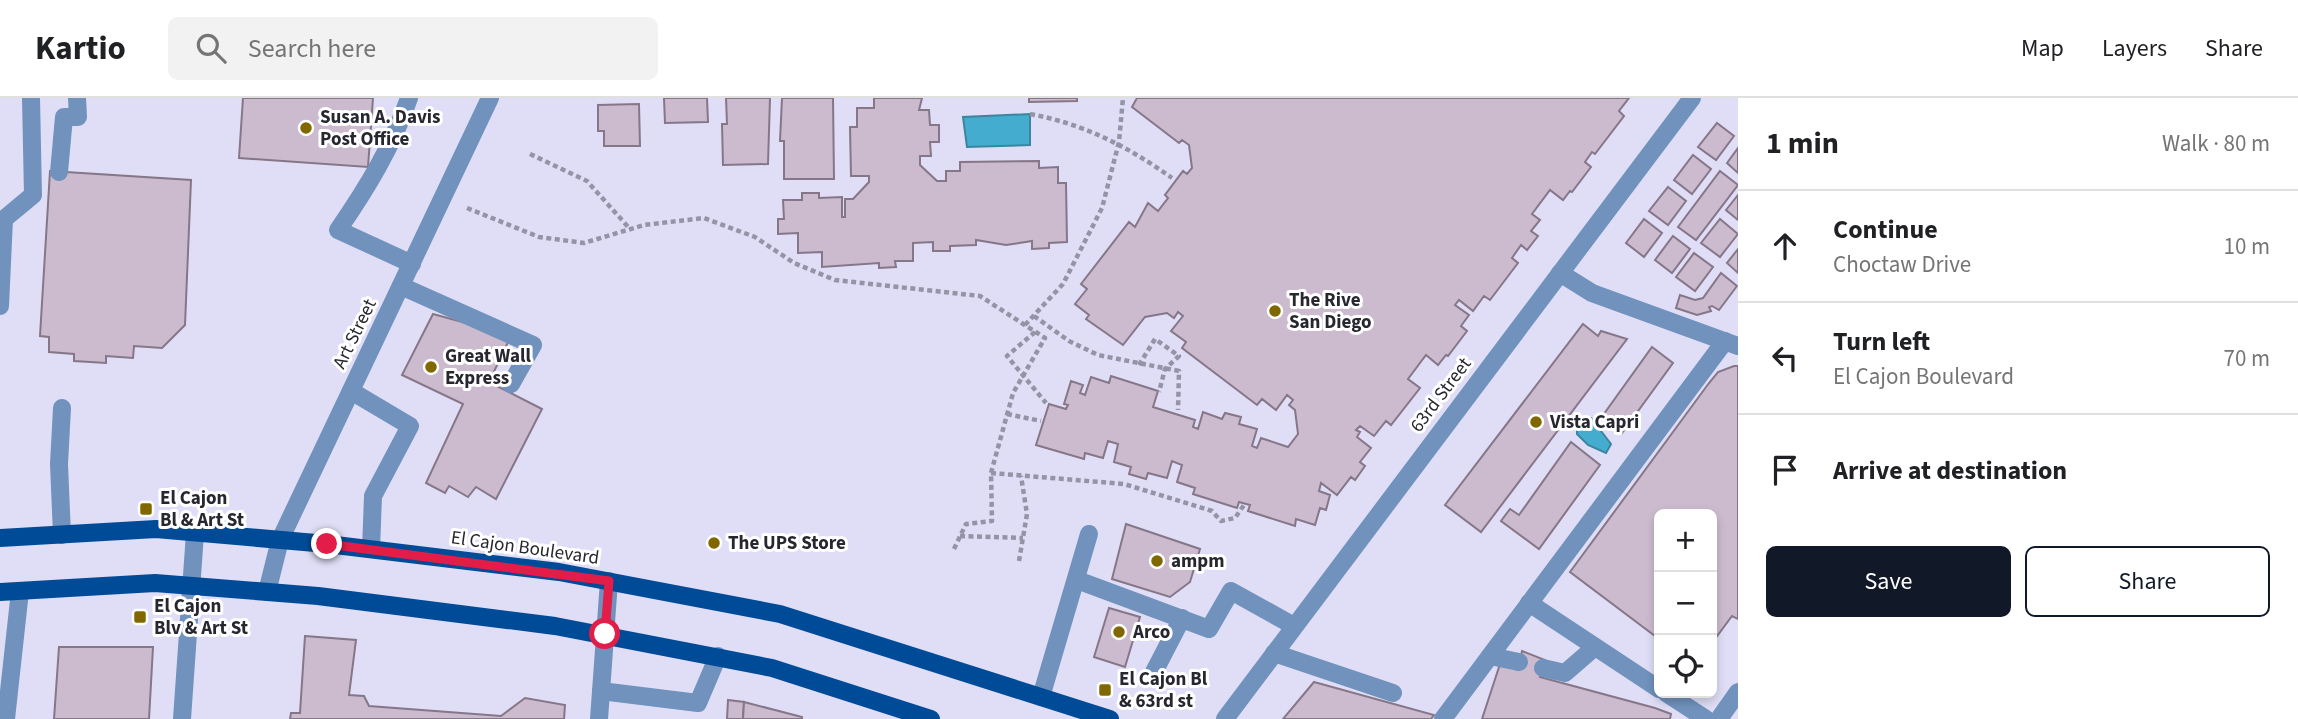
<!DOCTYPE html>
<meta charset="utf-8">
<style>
:root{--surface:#fff;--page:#f2f2f2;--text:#202124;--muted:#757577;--line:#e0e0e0;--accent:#111827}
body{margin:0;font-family:"Source Sans 3",sans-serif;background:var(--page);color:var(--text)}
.controls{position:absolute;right:21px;bottom:21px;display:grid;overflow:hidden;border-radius:10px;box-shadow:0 4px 10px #0003}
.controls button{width:63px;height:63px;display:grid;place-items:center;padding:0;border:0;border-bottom:2px solid var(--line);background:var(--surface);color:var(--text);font:35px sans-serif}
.stop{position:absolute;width:21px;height:21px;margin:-16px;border:5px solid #e11d48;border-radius:50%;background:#fff}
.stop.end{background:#e11d48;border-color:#fff;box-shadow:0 2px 7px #0008}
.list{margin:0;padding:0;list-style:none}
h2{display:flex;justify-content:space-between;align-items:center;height:91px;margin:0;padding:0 28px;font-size:30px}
h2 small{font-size:23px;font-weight:400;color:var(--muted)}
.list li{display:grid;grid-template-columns:46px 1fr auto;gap:21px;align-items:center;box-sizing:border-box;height:112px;padding:0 28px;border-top:2px solid var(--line)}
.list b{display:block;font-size:26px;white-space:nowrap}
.list p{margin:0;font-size:23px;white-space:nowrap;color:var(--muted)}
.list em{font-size:23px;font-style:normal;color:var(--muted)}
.actions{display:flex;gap:14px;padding:21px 28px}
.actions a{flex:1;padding:16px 0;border:2px solid var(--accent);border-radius:10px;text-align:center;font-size:24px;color:var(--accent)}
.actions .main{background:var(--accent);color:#fff}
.icon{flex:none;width:38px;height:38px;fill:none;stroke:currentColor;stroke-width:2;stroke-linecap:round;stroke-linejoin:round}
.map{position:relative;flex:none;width:1738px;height:621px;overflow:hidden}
header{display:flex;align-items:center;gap:42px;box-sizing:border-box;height:98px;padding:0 35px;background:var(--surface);border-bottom:2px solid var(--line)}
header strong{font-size:33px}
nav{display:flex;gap:38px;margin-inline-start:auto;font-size:24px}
.search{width:490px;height:63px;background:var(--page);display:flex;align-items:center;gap:18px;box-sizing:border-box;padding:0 24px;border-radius:10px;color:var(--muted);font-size:26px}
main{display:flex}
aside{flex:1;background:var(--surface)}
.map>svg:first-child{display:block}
</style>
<header>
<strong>Kartio</strong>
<div class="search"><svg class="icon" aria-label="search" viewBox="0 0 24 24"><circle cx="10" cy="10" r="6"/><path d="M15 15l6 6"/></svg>Search here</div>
<nav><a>Map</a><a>Layers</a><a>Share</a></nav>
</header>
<main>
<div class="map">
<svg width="1738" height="621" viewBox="0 0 1738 621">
<rect width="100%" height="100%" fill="#dfdef6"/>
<g fill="#44adcf" stroke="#3b859f" stroke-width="2">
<polygon points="1030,16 1030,47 967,49 963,19"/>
<polygon points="1584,320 1591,320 1611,346 1606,355 1588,347 1577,336 1577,326"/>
</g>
<g fill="#ccbbcf" stroke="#857688" stroke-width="2">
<polygon points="243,0 373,0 368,69 239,60"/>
<polygon points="664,0 707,0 708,24 665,25"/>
<polygon points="726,0 770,0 768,66 723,67 722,26 727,26"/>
<polygon points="782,0 833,0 834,81 784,81 784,43 780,43"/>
<polygon points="874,0 922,0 919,12 929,12 930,27 939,27 939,44 930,44 931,58 920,58 920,67 937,83 946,83 946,73 960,73 960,64 1039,63 1039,70 1058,69 1058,85 1066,85 1067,144 1049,145 1049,150 1032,151 1032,143 1006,147 976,142 976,147 950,148 950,153 933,153 933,144 913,145 913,163 895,163 896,169 879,170 879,165 822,169 822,154 798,155 798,135 778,136 778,121 784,121 783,102 802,102 802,95 819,95 819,100 842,99 842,119 845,119 845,101 853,101 869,84 869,78 851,78 850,29 857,29 857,10 874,10"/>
<polygon points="1029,0 1077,0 1077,3 1029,4"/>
<polygon points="1137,0 1629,0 1619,13 1624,18 1595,56 1592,54 1585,64 1591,69 1572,94 1570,93 1563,102 1550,92 1532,116 1540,122 1531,133 1538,138 1527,152 1521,147 1512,160 1518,165 1490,202 1484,198 1473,213 1459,202 1455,207 1469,217 1461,228 1467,233 1448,258 1446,257 1438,267 1426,257 1408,281 1420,290 1391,327 1386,323 1374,338 1360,328 1356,332 1360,334 1357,339 1371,350 1360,364 1365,368 1355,382 1351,379 1337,397 1321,385 1319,393 1330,397 1326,412 1320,410 1315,427 1296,421 1295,428 1248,413 1250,407 1239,404 1237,410 1193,396 1195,390 1177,384 1182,367 1172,363 1167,380 1148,375 1146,381 1129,376 1131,369 1114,364 1118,346 1108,343 1103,360 1085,355 1084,361 1036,347 1049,306 1066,311 1068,307 1064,306 1071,283 1083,287 1080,295 1085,297 1091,279 1109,285 1111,278 1158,293 1153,309 1195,322 1193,329 1198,331 1203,314 1222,321 1225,315 1241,319 1239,326 1257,331 1252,348 1257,350 1261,340 1288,349 1298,336 1295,312 1289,307 1293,302 1287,297 1276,312 1262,301 1257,307 1182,250 1186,244 1171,233 1183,218 1178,214 1174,220 1167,215 1145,219 1123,247 1086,221 1089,217 1075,206 1087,191 1081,186 1129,124 1135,129 1148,105 1158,113 1168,100 1165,97 1183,73 1187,76 1192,70 1189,47 1182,42 1179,45 1132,9"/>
<polygon points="639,6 640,48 604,48 604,33 598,33 598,7"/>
<polygon points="1717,25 1734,38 1716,62 1698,49"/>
<polygon points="1738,50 1738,75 1727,65"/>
<polygon points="1693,57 1711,71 1692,96 1674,82"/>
<polygon points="50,73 191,82 185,227 162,250 134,248 133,260 106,258 106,265 74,263 74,256 49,254 49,239 40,238"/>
<polygon points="1720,73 1738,87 1696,142 1678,129"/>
<polygon points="1668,89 1686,103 1668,127 1649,113"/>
<polygon points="1738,97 1738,122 1726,112"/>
<polygon points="1644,121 1662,135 1644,159 1626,145"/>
<polygon points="1720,121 1738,136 1720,159 1701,145"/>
<polygon points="1673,138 1690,151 1672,175 1655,162"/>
<polygon points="1738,151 1738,175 1727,165"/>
<polygon points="1694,155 1713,169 1695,193 1676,179"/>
<polygon points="1721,175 1737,188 1719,212 1712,208 1709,209 1711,213 1697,217 1676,210 1680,197 1695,202 1703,200"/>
<polygon points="433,216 506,236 510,240 489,284 542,311 496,401 476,389 468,399 449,388 445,395 426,385 463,306 402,277"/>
<polygon points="1583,226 1598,238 1601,233 1627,241 1481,434 1445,407"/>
<polygon points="1652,249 1673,265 1622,335 1601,320"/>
<polygon points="1734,268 1738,268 1738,521 1732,518 1712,545 1712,416 1659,416 1659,541 1570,474 1709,285 1718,274"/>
<polygon points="1571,344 1600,367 1539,451 1501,423 1510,411 1519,417"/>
<polygon points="1126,426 1200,451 1190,484 1170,499 1112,481"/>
<polygon points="1109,510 1140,519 1125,569 1094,559"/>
<polygon points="305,538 356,542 349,597 364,598 369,608 501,618 525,600 565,607 564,621 290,621 291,615 300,615"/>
<polygon points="59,549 153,549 149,621 54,621"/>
<polygon points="1522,553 1545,562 1540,579 1655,610 1671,616 1670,621 1482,621 1500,566 1518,572"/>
<polygon points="1314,584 1434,617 1431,621 1283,621"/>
<polygon points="728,602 744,604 743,621 727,621"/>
<polygon points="744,604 802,619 802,621 743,621"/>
</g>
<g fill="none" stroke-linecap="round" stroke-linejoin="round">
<g stroke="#9494a6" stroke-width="4.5" stroke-dasharray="5 3.5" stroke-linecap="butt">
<path d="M1030,16c54,10 97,32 142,64"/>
<polyline points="530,56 587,83 630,131"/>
<polyline points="467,110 539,139 584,145 644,127 704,120 755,139 794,165 835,182 980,198 1045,240 1013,295 991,375 992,423 966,426 953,453"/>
<polyline points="1034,218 1069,243 1098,257 1179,273 1178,312"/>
<polyline points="1025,227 1063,186 1102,110 1119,44 1123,0"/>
<polyline points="1035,234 1007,258 1046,305"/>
<polyline points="1139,267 1155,241 1179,258 1165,271 1159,294"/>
<polyline points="1007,316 1041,323"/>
<polyline points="991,375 1124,386 1212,413 1221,423 1235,420 1244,407"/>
<polyline points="960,438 1023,440"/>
<polyline points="1019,463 1027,416 1021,378"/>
</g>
<g stroke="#7092bd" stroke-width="18">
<path d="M409,0c-17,49 -42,90 -71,132l74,34"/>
<polyline points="59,74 64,19 78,19 77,0"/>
<polyline points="1560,175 1592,195 1738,248"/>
<polyline points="401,188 533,247 511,286"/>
<polyline points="0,208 4,121 33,97 31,0"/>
<polyline points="351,293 410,328 373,398 371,451"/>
<polyline points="62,310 59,366 62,437"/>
<polyline points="1077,482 1209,531 1231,493 1294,528"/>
<polyline points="267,494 280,442 490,0"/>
<polyline points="1529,505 1659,591"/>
<polyline points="1274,555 1393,595"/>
<polyline points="1490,558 1519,564"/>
<polyline points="1543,570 1565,575 1595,549"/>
<polyline points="1154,574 1182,520"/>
<polyline points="601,593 698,605 718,558"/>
<polyline points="1666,595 1706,621"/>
<polyline points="1041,599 1089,436"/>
<polyline points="6,621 20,493"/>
<polyline points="182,621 195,435"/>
<polyline points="599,621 609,483"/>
<polyline points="1225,621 1692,0"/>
<polyline points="1443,621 1725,243"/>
<polyline points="1719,621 1738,594"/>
</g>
<g stroke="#004b98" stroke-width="18">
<polyline points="0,440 156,431 327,446 559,474 780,516 1110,621"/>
<polyline points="0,494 155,485 318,498 555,528 772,570 931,621"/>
</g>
</g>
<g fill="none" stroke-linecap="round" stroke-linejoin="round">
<polyline stroke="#e11d48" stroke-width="9" points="327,446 609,483 605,536"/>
</g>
<g fill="#816700" stroke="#fff" stroke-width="2.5">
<circle cx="306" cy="30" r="7"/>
<circle cx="1275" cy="213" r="7"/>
<circle cx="431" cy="269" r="7"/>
<circle cx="1536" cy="324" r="7"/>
<rect x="139" y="404" width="14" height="14" rx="3.5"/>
<circle cx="714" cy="445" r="7"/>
<circle cx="1157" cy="463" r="7"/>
<rect x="133" y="512" width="14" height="14" rx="3.5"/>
<circle cx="1119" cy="534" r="7"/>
<rect x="1098" y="585" width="14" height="14" rx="3.5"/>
</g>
<g text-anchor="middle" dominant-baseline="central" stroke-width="6" stroke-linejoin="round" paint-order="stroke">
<g font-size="19" font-weight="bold" fill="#272730" stroke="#fff" text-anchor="start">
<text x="320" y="19">Susan A. Davis<tspan x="320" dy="22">Post Office</tspan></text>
<text x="1289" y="202">The Rive<tspan x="1289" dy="22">San Diego</tspan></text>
<text x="445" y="258">Great Wall<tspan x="445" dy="22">Express</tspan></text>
<text x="1550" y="324">Vista Capri</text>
<text x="160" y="400">El Cajon<tspan x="160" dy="22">Bl &amp; Art St</tspan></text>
<text x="728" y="445">The UPS Store</text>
<text x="1171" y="463">ampm</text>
<text x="154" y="508">El Cajon<tspan x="154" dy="22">Blv &amp; Art St</tspan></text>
<text x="1133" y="534">Arco</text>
<text x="1119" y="581">El Cajon Bl<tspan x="1119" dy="22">&amp; 63rd st</tspan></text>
</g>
<g font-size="19" fill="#272730" stroke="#fff">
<text transform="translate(355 236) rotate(-64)">Art Street</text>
<text transform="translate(1441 297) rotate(-53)">63rd Street</text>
<text transform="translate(525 450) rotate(8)">El Cajon Boulevard</text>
</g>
</g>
</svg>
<div class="controls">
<button>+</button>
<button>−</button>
<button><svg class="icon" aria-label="locate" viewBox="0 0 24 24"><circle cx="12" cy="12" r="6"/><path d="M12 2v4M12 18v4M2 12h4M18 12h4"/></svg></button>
</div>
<div class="stop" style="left:605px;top:536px"></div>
<div class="stop end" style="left:327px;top:446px"></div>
</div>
<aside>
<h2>1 min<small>Walk · 80 m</small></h2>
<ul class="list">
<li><svg class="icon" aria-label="ahead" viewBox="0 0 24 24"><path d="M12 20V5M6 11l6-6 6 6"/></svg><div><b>Continue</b><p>Choctaw Drive</p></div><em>10 m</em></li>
<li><svg class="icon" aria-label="left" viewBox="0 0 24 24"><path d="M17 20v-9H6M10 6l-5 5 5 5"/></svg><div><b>Turn left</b><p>El Cajon Boulevard</p></div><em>70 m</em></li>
<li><svg class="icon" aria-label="arrive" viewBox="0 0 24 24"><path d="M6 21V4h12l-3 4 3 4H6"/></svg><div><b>Arrive at destination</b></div></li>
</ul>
<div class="actions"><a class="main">Save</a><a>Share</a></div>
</aside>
</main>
